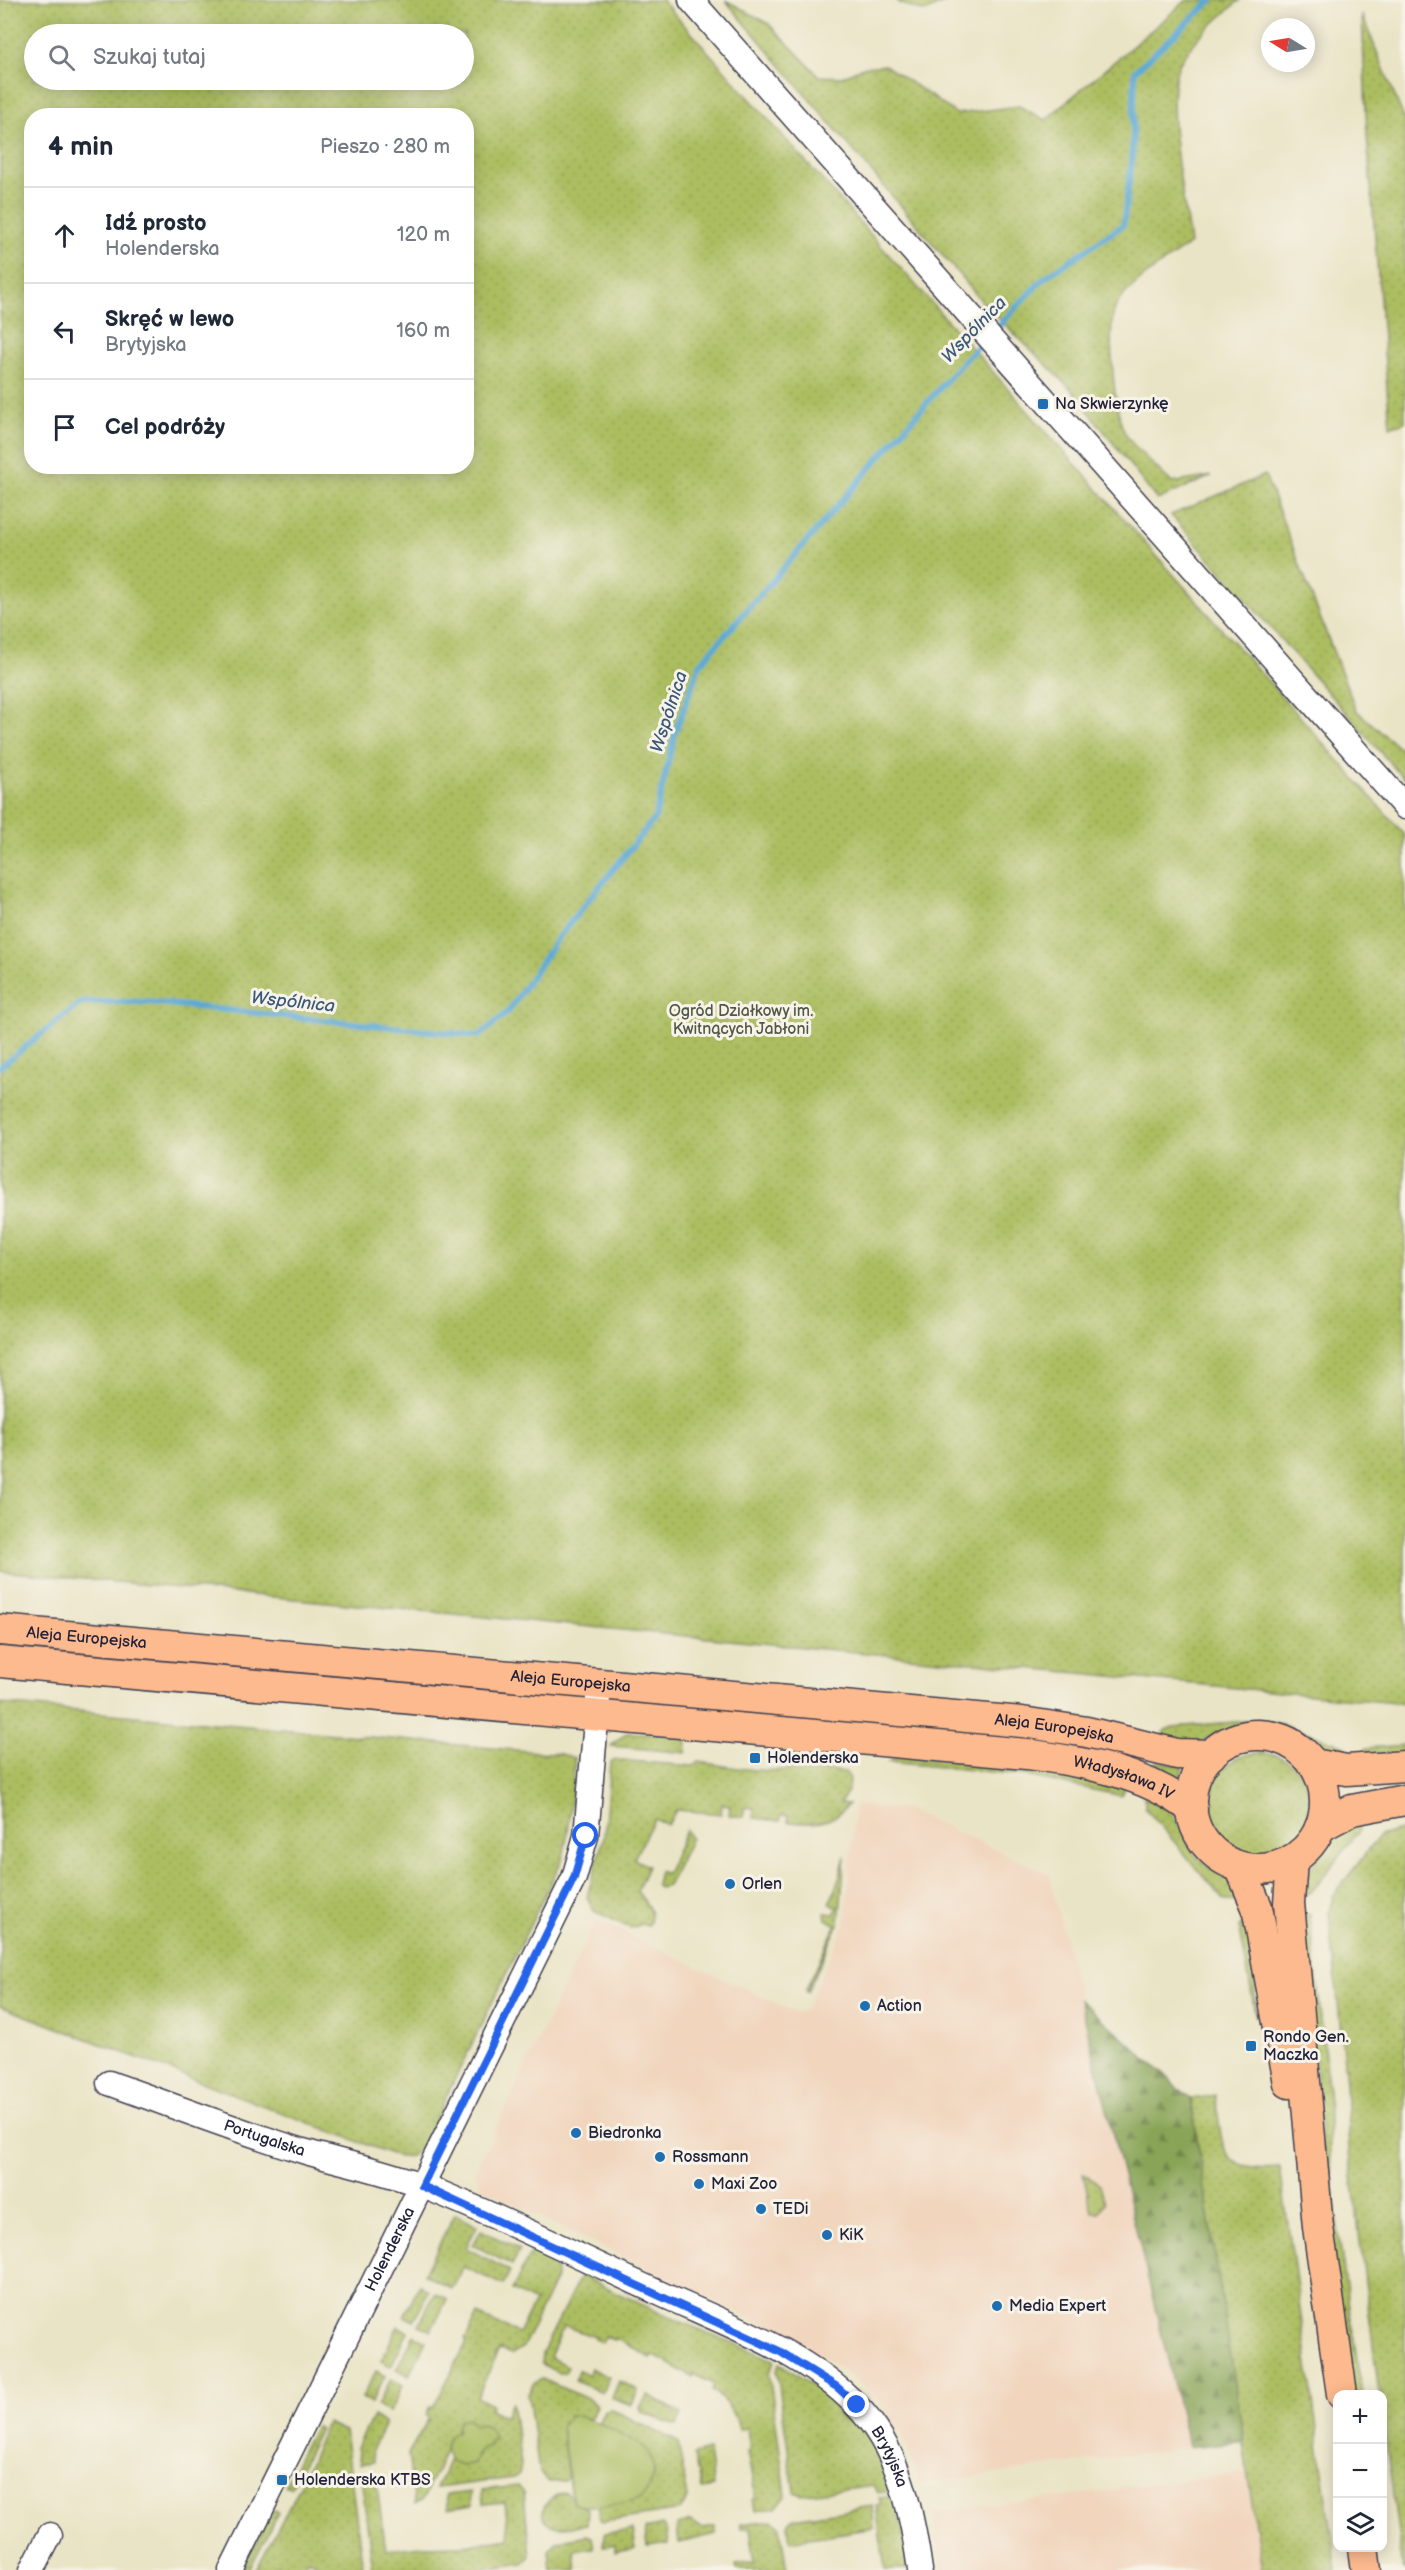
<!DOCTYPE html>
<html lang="pl">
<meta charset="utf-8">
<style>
:root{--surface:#fff;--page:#f2f2f3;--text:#1f2937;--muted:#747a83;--line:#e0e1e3}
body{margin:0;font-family:"Balsamiq Sans",sans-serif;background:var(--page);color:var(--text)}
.controls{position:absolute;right:18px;bottom:18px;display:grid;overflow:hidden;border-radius:12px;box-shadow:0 3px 15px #0003}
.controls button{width:54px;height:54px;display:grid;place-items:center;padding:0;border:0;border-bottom:2px solid var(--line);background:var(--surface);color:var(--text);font:30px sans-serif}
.compass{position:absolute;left:1261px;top:18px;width:54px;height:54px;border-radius:50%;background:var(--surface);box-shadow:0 3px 15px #0003;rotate:281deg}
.stop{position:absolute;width:18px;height:18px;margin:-14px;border:4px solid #2563eb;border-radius:50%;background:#fff}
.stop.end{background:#2563eb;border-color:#fff;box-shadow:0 2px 6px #0008}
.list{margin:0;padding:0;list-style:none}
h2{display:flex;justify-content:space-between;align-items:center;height:78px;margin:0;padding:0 24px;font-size:26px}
h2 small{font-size:20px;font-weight:400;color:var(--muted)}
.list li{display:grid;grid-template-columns:39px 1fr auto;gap:18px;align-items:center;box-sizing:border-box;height:96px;padding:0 24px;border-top:2px solid var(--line)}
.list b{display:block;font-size:22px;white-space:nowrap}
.list p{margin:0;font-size:20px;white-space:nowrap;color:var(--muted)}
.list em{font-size:20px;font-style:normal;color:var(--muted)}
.icon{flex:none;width:33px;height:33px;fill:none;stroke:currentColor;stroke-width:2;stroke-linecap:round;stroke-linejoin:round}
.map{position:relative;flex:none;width:1405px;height:2570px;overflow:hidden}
.search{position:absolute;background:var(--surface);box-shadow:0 3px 15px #0003;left:24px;top:24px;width:450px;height:66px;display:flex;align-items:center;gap:15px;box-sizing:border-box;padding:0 21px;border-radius:33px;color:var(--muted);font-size:22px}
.panel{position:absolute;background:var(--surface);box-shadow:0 3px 15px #0003;left:24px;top:108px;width:450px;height:366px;border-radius:24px}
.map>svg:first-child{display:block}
</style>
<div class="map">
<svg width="1405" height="2570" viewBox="0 0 1405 2570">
<defs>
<pattern id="grass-dots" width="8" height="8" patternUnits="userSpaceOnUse" patternTransform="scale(1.5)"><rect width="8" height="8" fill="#acbd60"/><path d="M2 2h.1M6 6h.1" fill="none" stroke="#94a254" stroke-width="1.8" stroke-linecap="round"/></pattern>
<pattern id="forest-firs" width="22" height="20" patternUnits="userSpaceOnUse" patternTransform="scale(1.5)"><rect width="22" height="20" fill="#89a456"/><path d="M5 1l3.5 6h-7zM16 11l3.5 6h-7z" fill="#708548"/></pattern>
</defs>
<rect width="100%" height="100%" fill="#f7f3e8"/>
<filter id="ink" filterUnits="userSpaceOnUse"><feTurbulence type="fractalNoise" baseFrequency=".0167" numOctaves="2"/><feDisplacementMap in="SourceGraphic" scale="12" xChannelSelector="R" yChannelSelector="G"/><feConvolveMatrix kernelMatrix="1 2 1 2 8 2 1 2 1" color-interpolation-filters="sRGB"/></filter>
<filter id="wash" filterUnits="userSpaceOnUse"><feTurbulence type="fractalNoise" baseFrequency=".008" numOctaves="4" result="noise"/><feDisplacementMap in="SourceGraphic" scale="24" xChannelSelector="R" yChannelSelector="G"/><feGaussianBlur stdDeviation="1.35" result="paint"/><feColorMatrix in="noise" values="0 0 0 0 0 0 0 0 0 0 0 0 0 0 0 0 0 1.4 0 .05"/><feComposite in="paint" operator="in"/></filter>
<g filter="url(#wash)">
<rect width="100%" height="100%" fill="#eae4c6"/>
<g fill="#f1d5bd">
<polygon points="855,1805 909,1810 1049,1874 1189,2447 918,2484 917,2473 904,2439 873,2394 841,2368 793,2339 482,2189 475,2172 596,1920 795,2012 801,2012 807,2007 845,1924"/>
<polygon points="1249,2472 1262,2570 942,2570 934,2513"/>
</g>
<g fill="url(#grass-dots)" stroke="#67704e" stroke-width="1.5" fill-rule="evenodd">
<path d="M0,0h662l743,835v869l-1405,-133zM464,34v46h-430v-46zM32,116h434v350h-434z"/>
<path d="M725,0l43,23 51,53 23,1 21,-10 22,-2 72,49 62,-8 26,14 142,-120h53c-21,19 -46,37 -60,63 -18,34 5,139 10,181 -19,13 -64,42 -74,62 -10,20 -2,107 9,127 9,16 34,36 47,50l40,-7 -55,24 -84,-109 -88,-86z"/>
<polygon points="897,0 949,0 925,12 899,3"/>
<polygon points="1362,15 1405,121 1405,422 1390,427 1367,136"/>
<polygon points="1265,475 1356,710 1405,753 1405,780 1171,515"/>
<path d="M919,1692l62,7c-18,2 -49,10 -62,-7z"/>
<polygon points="0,1704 560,1754 575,1758 569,1826 563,1858 421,2148 411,2156 399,2157 0,2006"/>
<polygon points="813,1715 1022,1734 1134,1756 1132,1762 785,1719"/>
<polygon points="1259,1720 1279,1723 1346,1746 1351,1759 1329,1753 1297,1731 1271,1723 1251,1722 1236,1726 1199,1742 1162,1740 1165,1730 1173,1727"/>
<polygon points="626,1733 656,1733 687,1740 686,1753 611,1746"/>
<polygon points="1405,1745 1405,1755 1363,1754 1367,1748"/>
<polygon points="827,1747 843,1752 850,1759 819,1756 805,1758 803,1750"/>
<circle cx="1260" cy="1803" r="50"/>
<polygon points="896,1757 1025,1765 1125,1786 1121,1796 1024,1775 888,1762"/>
<path d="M616,1760l78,6 4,-4c32,4 62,12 94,7l6,4 21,-3 26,2 4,5 -1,14 -8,12 8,1c-16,22 -36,20 -60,18v-6l-7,-1 -1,6 -27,-3 1,-10 -9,-1 -2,10 -14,-2 1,-10 -8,-1 -1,10 -45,-4 -8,15 -14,-6 -20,40 14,7 -11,25c8,12 19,20 11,35l-6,-2 -12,4 -36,-17 -7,-14 17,-61 6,-73z"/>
<polygon points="1156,1761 1183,1767 1178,1783 1152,1771"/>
<polygon points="1144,1797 1171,1811 1196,1856 1228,1881 1242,1902 1225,1901 1146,1809"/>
<path d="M1360,1821l-2,11 -44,57 -6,5 -7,1c7,-32 31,-60 59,-74z"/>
<polygon points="1405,1829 1405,2570 1403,2570 1383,2420 1382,2394 1379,2394 1349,2152 1346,2083 1329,1912 1333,1896 1379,1836"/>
<polygon points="686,1830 691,1838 668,1886 660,1888 656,1884 659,1871 666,1874"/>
<polygon points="845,1856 839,1923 807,1992 805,1991 836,1925 826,1919 825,1913 834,1914 838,1907 829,1903 837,1887"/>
<polygon points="1310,1915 1328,2085 1330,2154 1337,2224 1362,2394 1352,2394 1329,2225 1302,1916"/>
<polygon points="1243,1922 1248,1922 1254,1957 1256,2017 1239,1926"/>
<path d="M1215,2095c9,52 1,78 65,73l57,402h-75l-71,-471z"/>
<polygon points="1083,2174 1100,2184 1105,2203 1099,2212 1092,2212"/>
<polygon points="455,2214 477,2226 466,2248 510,2271 503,2285 464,2267 452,2289 424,2274"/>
<polygon points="481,2230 520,2250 512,2265 473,2245"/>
<polygon points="532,2250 547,2257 555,2265 556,2278 523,2347 512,2354 499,2350 477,2397 492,2405 490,2409 505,2417 512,2402 521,2465 519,2474 513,2478 436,2488 449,2459 462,2466 478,2456 480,2449 488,2446 474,2426 459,2420 457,2432 448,2438 445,2451 422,2501 415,2505 408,2454 429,2418 426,2416 430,2407 433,2408 467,2342 465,2340 477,2315 518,2333 535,2302 512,2290"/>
<path d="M581,2275l81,39 112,46 -3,11 -2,1 17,123 -10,13 -21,3 -2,-12 3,-1 -9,-46 3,-1 -3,-23 -8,1c-2,-13 -16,-32 -27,-38l2,-7 -21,-10 -1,3 -39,-22 -2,3 -36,-20 -1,2 -9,-3 -3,6 -8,-4 1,-2 -31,-11 -14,31 18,9 -3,7h-7l-17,-10 1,-10z"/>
<polygon points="419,2285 429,2291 414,2321 404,2316"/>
<polygon points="435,2293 447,2299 431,2331 419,2325"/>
<polygon points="398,2326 408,2332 391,2366 381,2361"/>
<polygon points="414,2335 426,2341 409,2375 396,2369"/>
<polygon points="779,2363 836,2400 865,2429 894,2491 877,2493 873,2485 801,2495 794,2492 777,2371"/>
<polygon points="591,2368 609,2377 602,2392 575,2381 578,2370 588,2375"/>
<polygon points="376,2371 385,2376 371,2403 362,2398"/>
<polygon points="391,2379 403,2385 390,2412 377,2406"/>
<polygon points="542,2379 592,2401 597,2406 590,2419 574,2415 563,2422 561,2427 568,2478 565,2481 549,2482 539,2472 528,2394 533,2384"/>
<polygon points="619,2381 638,2390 632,2405 612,2398"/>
<polygon points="648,2395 682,2414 677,2426 642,2412 640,2407"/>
<path d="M611,2409l67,33 10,56 -8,12 -77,12 -3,-2 -2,-15 36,-5 20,-25c-2,-31 -28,-38 -53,-49l-2,-5 5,-10z"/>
<polygon points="373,2416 385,2423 372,2451 374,2462 360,2464 357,2447"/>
<polygon points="327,2423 345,2431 363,2570 319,2570 321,2565 308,2559 302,2570 282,2570 277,2565 275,2570 256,2570 297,2492"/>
<polygon points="315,2426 320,2429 291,2487 285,2485"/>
<polygon points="709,2451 714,2487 701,2489 694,2455"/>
<polygon points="375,2473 386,2550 423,2546 464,2545 509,2538 505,2502 483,2504 482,2490 518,2486 524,2493 530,2556 523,2563 479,2570 373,2570 361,2476"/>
<polygon points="471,2492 472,2505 448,2509 446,2495"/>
<path d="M566,2492l4,3 3,8 15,6 -1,15c-10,1 -24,5 -33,2 -23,-8 -7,-31 12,-34z"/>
<polygon points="894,2496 904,2531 908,2570 885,2570 876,2505 881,2504 879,2498"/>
<polygon points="872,2506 874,2528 790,2541 788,2524 794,2518"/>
<polygon points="272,2510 278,2513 249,2570 242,2570"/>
<polygon points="773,2520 780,2527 787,2570 737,2570 736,2565 755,2562 750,2528 741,2528 740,2524"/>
<polygon points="690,2521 702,2528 715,2526 716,2534 679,2543 677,2525"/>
<polygon points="662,2525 666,2530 668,2544 647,2547 645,2529"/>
<polygon points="633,2530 636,2549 615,2552 615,2545 604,2546 605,2533"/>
<polygon points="587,2535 592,2538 594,2547 574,2550 576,2570 551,2570 549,2550 556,2541"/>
</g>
<polygon fill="url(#forest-firs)" stroke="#566348" stroke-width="1.5" points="1080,1999 1191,2099 1244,2441 1189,2447"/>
<g fill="#acbd60" stroke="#67704e" stroke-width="1.5">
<path d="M569,2415c16,-1 69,25 79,37 4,6 6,15 6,23 -2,7 -6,16 -12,21 -10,8 -60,14 -69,7l-12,-76z"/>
<polygon points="468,2418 475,2426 482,2424 489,2427 494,2436 488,2446 480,2449 474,2463 462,2466 450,2462 445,2447 448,2437 457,2432 459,2420"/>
</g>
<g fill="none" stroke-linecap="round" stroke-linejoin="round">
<g stroke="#5ba9d5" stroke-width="6">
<polyline points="993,332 1044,278 1123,225 1132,161 1135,71 1212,0"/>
<polyline points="0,1067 82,1002 148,1002 479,1036 508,1012 557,939 655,818 675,733 700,664 959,366 986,339"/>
</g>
</g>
</g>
<g filter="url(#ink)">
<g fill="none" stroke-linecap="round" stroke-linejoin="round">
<g stroke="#403f50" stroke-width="27">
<g id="minor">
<polyline points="691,0 1405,807"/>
<path id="s1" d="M109,2083c65,23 129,48 194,68 40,12 82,20 120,35 81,32 159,72 238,108 65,30 144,58 195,111 43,43 56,107 64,165"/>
<polyline points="32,2570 50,2535"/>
<path id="s2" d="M231,2570l343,-692 12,-42 12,-138"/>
</g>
</g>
<g stroke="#403f50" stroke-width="33">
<g id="major">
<path id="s3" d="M0,1630l1022,92 65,10 90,22 34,1"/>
<path id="s4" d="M0,1662l1027,92c57,8 118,18 165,55"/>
<circle cx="1258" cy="1802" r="67"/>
<polyline points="1313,1764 1347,1770 1405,1766"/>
<polyline points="1320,1827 1352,1810 1405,1800"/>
<polyline points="1292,1860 1289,1903 1318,2227 1342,2394"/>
<polyline points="1240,1867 1257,1907 1289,2083"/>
<polyline points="1363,2548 1366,2570"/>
</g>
</g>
<use href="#minor" stroke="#fff" stroke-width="24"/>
<use href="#major" stroke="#fcba8e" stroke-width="30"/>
</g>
</g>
<g fill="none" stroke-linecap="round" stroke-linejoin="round" filter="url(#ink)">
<polyline stroke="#2563eb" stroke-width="8" points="586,1836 574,1878 422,2186 779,2351 837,2387 857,2405"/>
</g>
<g fill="#1f6fb2" stroke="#f7f3e8" stroke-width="2">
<rect x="1037" y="398" width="12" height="12" rx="3"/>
<rect x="749" y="1752" width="12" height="12" rx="3"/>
<circle cx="730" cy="1884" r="6"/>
<circle cx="865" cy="2006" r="6"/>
<rect x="1245" y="2040" width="12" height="12" rx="3"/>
<circle cx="576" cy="2133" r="6"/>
<circle cx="660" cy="2157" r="6"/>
<circle cx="699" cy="2184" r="6"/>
<circle cx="761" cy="2209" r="6"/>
<circle cx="827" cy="2235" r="6"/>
<circle cx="997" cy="2306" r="6"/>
<rect x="276" y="2474" width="12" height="12" rx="3"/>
</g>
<g text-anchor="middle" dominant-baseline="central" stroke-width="6" stroke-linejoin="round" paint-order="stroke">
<g font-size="16" fill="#22223b" stroke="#f7f3e8" text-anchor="start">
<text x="1055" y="404">Na Skwierzynkę</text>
<text x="767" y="1758">Holenderska</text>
<text x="742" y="1884">Orlen</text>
<text x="877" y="2006">Action</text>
<text x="1263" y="2037">Rondo Gen.<tspan x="1263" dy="18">Maczka</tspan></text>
<text x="588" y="2133">Biedronka</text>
<text x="672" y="2157">Rossmann</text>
<text x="711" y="2184">Maxi Zoo</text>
<text x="773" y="2209">TEDi</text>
<text x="839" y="2235">KiK</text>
<text x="1009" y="2306">Media Expert</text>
<text x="294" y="2480">Holenderska KTBS</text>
</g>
<g font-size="16" fill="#525848" stroke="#f7f3e8">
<text x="741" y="1011">Ogród Działkowy im.<tspan x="741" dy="18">Kwitnących Jabłoni</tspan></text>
</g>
<g font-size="16" fill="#22223b" stroke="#f7f3e8">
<text stroke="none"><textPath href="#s3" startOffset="87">Aleja Europejska</textPath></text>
<text stroke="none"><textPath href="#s3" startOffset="573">Aleja Europejska</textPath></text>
<text stroke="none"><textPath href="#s3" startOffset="1059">Aleja Europejska</textPath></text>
<text stroke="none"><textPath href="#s4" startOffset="1131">Władysława IV</textPath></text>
<text stroke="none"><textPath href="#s1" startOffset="165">Portugalska</textPath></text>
<text stroke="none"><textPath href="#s2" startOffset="358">Holenderska</textPath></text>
<text stroke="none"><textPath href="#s1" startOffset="880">Brytyjska</textPath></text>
</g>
<g font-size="18" font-style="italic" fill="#395879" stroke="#f7f3e8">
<text transform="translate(974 330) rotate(-46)">Wspólnica</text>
<text transform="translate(669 712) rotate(-72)">Wspólnica</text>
<text transform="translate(293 1002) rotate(6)">Wspólnica</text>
</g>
</g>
</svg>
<div class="controls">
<button>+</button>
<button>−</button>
<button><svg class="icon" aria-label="layers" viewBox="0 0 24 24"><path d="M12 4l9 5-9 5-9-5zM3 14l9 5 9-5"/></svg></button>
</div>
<svg class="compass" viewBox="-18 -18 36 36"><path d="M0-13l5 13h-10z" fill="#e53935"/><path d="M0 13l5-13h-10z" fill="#747a83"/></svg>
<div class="stop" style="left:586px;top:1836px"></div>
<div class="stop end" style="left:857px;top:2405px"></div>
<div class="search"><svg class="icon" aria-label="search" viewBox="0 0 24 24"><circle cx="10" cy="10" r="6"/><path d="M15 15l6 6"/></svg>Szukaj tutaj</div>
<section class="panel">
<h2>4 min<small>Pieszo · 280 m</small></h2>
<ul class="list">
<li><svg class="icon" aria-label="ahead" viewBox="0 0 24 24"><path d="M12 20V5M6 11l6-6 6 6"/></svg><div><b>Idź prosto</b><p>Holenderska</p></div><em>120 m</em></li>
<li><svg class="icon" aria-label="left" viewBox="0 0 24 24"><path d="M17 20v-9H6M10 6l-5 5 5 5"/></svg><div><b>Skręć w lewo</b><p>Brytyjska</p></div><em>160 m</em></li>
<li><svg class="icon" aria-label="arrive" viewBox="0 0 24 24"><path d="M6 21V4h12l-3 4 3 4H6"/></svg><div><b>Cel podróży</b></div></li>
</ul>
</section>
</div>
